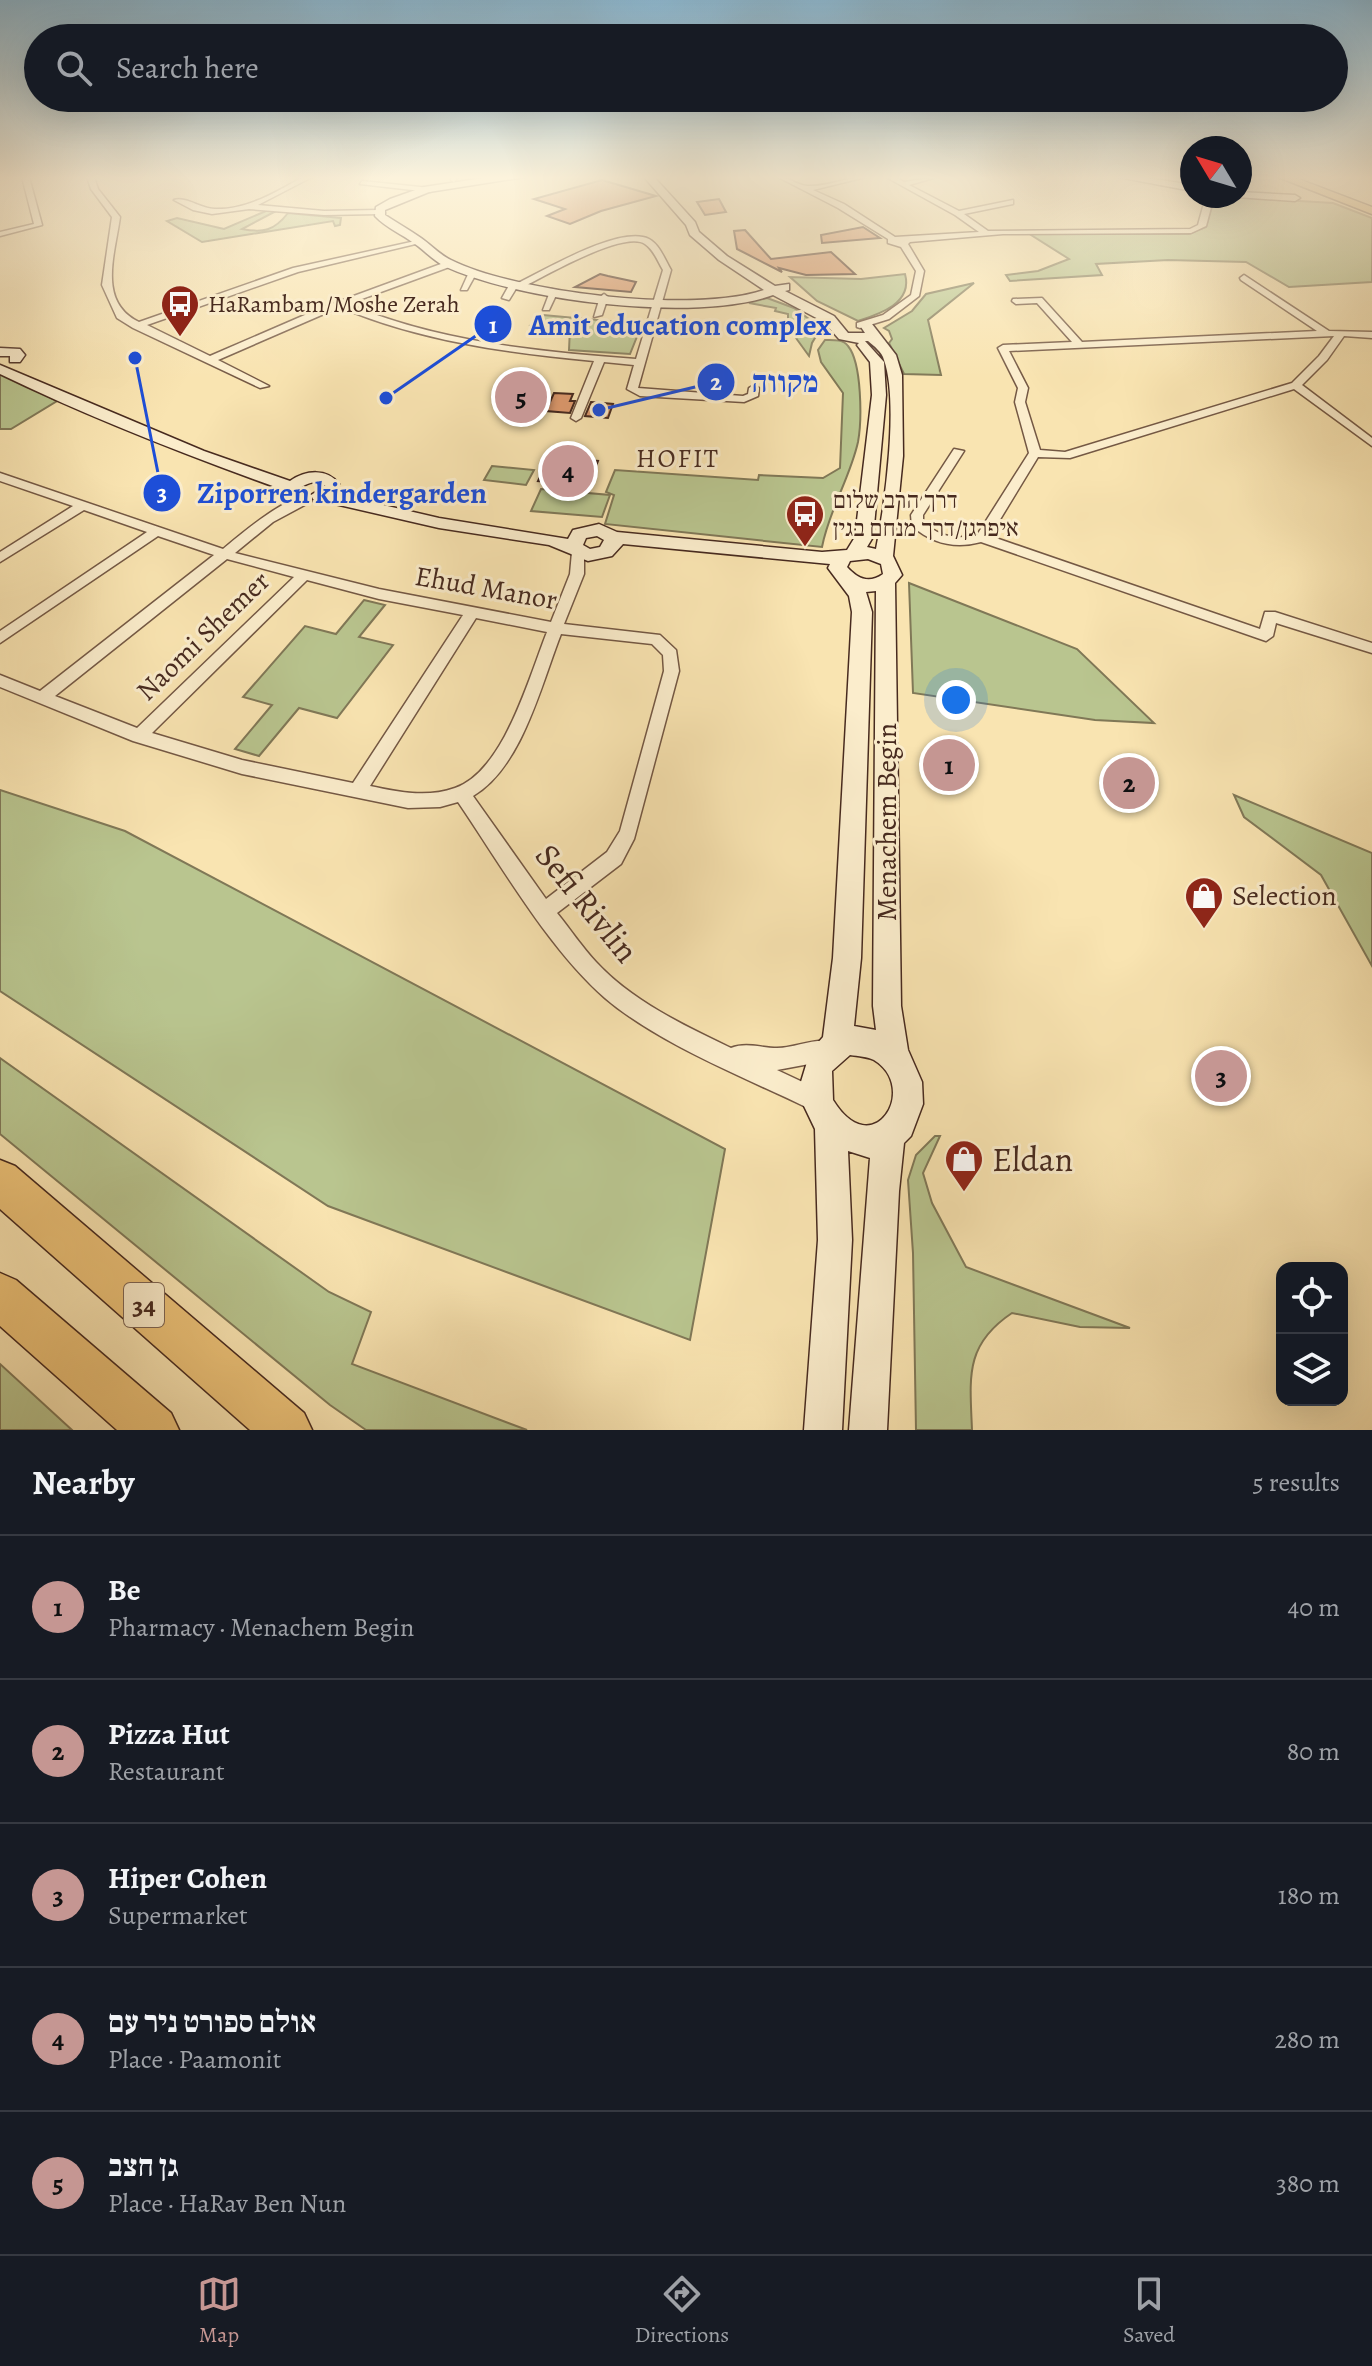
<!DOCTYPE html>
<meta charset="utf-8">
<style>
:root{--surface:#171b24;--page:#20242c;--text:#f1f3f6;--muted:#9ea1a6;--line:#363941;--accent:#c59692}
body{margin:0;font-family:Alegreya,"Frank Ruhl Libre",serif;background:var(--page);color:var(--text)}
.controls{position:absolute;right:24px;bottom:24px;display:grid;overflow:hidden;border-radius:16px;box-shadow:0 8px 32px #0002}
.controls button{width:72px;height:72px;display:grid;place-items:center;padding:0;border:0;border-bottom:2px solid var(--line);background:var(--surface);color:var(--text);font:40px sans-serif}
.compass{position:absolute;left:1180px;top:136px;width:72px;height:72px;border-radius:50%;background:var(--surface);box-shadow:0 8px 32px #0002;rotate:308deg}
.you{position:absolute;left:956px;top:700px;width:28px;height:28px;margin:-20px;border:6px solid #fff;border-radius:50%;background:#1a73e8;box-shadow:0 0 0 12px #1a73e833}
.badge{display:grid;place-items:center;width:52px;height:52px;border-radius:50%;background:var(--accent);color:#111;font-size:26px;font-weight:700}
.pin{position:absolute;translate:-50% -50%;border:4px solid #fff;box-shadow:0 2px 8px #0006}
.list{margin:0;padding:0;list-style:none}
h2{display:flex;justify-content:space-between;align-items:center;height:104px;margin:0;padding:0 32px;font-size:34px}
h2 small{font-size:26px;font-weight:400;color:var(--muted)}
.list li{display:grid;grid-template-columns:52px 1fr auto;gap:24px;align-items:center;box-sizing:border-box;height:144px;padding:0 32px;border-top:2px solid var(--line)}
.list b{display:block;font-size:30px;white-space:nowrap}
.list p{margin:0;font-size:26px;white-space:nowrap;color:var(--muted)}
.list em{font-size:26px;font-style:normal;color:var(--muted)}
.icon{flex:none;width:44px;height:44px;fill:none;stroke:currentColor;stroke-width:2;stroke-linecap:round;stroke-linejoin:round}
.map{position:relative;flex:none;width:1372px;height:1430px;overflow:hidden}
.search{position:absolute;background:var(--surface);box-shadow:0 8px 32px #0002;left:24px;right:24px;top:24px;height:88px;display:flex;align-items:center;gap:20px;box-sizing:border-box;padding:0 28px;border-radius:44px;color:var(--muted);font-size:30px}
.sheet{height:824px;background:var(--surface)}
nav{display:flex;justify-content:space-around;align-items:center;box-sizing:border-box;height:112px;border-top:2px solid var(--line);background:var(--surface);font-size:22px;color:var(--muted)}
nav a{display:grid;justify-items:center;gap:4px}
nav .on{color:var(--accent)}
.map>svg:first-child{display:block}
</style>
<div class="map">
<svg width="1372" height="1430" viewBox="0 0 1372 1430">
<rect width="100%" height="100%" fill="#f9e4b1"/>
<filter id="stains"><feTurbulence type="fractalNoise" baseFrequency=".0025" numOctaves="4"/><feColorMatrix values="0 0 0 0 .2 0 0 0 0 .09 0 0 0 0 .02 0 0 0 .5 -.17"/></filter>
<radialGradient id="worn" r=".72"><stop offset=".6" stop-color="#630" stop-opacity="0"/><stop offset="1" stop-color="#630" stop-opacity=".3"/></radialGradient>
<g fill="#b9c58f" stroke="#807857" stroke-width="2">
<polygon points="1215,196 1333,203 1372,218 1372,282 1289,287 1246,262 1168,260 1096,264 1102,275 1010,281 1006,275 1038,271 1069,259 1028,233 1189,234 1206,227"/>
<path d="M266,211h10l-34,18c21,4 32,2 46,-16l53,5 -1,7 -5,1 -2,-5 -131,21 -35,-21 10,-3 47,11z"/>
<path d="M905,274c8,29 -25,40 -47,47l-41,-20 -27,-24 71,2z"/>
<polygon points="974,283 928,320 941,375 904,374 889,343 892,339 889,331 884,328 912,311 926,294"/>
<polygon points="767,298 794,308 821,328 812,343 809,356 788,327 788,314 775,311 776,308 749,303"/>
<polygon points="543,315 642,324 630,354 569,350 570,328 531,325"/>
<path d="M825,340c8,0 18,-1 23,6 14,17 14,74 10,96 -8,36 -29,68 -36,105l-217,-23 9,-29 -8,-3 9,-22 143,10 1,-5 64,3 17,-10 3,-75 -22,-31 -3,-12z"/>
<polygon points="0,372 57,401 11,429 0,429"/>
<polygon points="492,466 534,470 526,485 484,480"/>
<polygon points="541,489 610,495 602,517 531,511"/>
<polygon points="909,583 1077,649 1154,723 1095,720 913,693"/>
<polygon points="364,600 385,605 359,637 393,645 337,718 299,708 259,756 235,749 272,705 243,697 305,626 336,634"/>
<polygon points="0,790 125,831 725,1149 690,1340 328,1206 0,991"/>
<polygon points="1234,795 1372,853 1372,966 1321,875 1244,817"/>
<polygon points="0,1058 329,1292 371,1312 352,1364 527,1430 366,1430 330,1405 0,1134"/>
<path d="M935,1136h5l-17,37 9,30 34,64 164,61 -50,-1 -68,-14c-48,32 -42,65 -40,117h-56l-3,-177 -5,-73 8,-25z"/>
<polygon points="0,1364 72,1430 0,1430"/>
</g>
<g fill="#dd996d" stroke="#472a1f" stroke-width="2">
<polygon points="602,180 656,196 601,211 570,224 547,216 565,209 534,199"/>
<polygon points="719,199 726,212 705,215 697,202"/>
<polygon points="863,227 880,238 822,243 821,235"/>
<polygon points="745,230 771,259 831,252 855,274 806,275 779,268 782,272 737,249 734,231"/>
<polygon points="600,274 608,276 636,282 631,292 575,287"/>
<polygon points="520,385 535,386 522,409 507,408"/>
<polygon points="554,393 573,394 570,401 575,401 570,413 546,411"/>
<polygon points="591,402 613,404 608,418 585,416"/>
<polygon points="549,457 564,458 598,461 589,485 538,481"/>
</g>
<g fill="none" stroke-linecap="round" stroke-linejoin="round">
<g stroke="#745844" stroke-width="3">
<g id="street">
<polygon points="22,177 29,177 42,225 0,236 0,232 34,224"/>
<path d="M87,177h7l4,12 22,28c-5,37 -23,85 19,105l154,-54 127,-28 4,2 -126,30 -151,53 63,31 111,-48 128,-47 3,1v4l-104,38c90,38 191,48 288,55l27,-89c-5,-8 -9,-20 -18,-26 -21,-14 -100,32 -122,43h-6l-8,13 -7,-2 9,-16 7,1c27,-13 102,-58 131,-44 11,6 16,21 22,31l-33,118 105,8 5,-2 1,-6 5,-3 5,3 -1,8 -14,6 -104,-6 -13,-7 7,-24 -30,-3 -23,56 -5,3 -5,-3 23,-57c-86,-8 -174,-20 -254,-54l-122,53 51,26 -9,2 -127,-60 -16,-10 -15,-33 10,-68 -21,-28z"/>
<path d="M303,177h9l-54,28 66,6 55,-1 4,2 -4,2 -55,1 -75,-6 -37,5 -19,-4 -19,-10c11,-4 28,9 41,9 32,1 61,-17 88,-32z"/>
<polygon points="451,177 458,177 454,182 451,180"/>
<path d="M778,177c11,0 20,9 30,9 19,1 39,-9 58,-9l-53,13 31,14 51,33 84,-5 -24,-17 -69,-38h9l9,5 33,-5 -28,8 50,26 54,-11v4l-49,10 24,17 202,-2 8,-4 8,-29h8l-8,30 -15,7 -188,1 -93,8 -2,2 16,27 -5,25 -30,23 -29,9 -3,-1v-4l26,-8 28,-20 5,-24 -15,-24 -13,-4v-4l-50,-31z"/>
<polygon points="362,181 430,188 434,190 430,192 360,184"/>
<polygon points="470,270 477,272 467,290 461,290"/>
<path d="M1244,275l85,56 43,1v6l-28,-2 -17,24 -25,25 70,53v8l-78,-57 -224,69 -32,-1 -48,79 270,93 5,-17h10l97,31v10l-96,-30 -3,13 -7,5 -285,-99c-26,7 -48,2 -69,-16l-1,-11 43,-66 10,2 -41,64v7c17,15 33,18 54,13l52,-82 -14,-51 3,-14 -20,-40 5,-3 69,-3 -35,-39 -21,1 -4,-3 1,-2 29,-1 40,44 235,-11 -76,-51 -1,-2zM1334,336l-15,20 -27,27 -227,69 -25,-2 -15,-48 3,-14 -19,-37z"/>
<polygon points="551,289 558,291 549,310 543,310"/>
<polygon points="604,294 608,297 602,315 594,317 600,297"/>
<path d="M0,473l223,76c18,-15 66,-56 89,-54v6l-39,21 -38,31 144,36 172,33 19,-48 2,-22 7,-4 5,1v25l-20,50 96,11 16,15 3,21 -45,168 -13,25 -64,49c13,16 25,34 39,49 36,39 89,64 135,86 15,-6 31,0 46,0 19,0 41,-12 59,-5l3,8 -3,8 -59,11 49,23 3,8 -3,8 -8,3 -8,-3c-64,-31 -151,-65 -205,-111 -57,-50 -104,-133 -147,-196l-18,5 -32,1 -166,-34 -109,-33 -133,-54v-12l40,16 174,-136 -56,-19 -158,107v-12l147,-99 -63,-22 -84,52v-10l73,-46 -73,-25zM227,559l67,18 -157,151 -82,-32zM307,580l72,19 84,16 -110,168 -111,-23 -90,-27zM476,618l71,14c-18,45 -43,139 -92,156 -28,10 -57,4 -85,-2zM561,634l91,10 11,11 1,16 -44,160 -13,21 -61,47 -73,-103c49,-29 68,-111 88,-162z"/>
</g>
</g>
<g stroke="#472a1f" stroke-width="3">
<g id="secondary">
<path d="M490,177h35l-96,15 -44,18v5c12,8 25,15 36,23 10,7 19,17 30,22 66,33 243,54 313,30l-45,-30 -29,-25 -4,-10 -42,-48h10l41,45 4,10 28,24 48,30 14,-2v6l-4,1 49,25 14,17h17l-4,-6 1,-3h10l24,31 6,20 1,81 -10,100 9,19 -7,8 6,423 7,44 14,32 1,22 -12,32 -7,7 -5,48 -12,239h-38l21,-272 -22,-7 4,89 -10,190h-38l14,-190 -3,-111 -11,-23 -4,-21 10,-33 13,-15 10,-79 19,-346 -3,-16 -21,-28 2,-4 -207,-20 -11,12 -24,5 -39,-16 -110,-17 -126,-29 -2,-4 8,-5 120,28 129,21 5,-9 26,-6 18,8 205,20 25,-2 8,-13 17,-142 -2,-33 -13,-17 2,-2 -20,-4 -15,-17 -51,-27c-78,28 -254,6 -329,-29 -11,-6 -19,-15 -29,-22 -13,-10 -29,-16 -40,-28l1,-9 14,-8 34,-12zM865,341h3c6,5 14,11 16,19 15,42 1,144 -8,189l-9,-2 6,-10 13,-142 -2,-33zM597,536l7,4 -4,7 -10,2 -7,-4 3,-7zM868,559l13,5 2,10c-14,10 -25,5 -36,-7l3,-6zM876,591l-3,415 3,24 -22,-4 7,-68 11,-346 -6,-20zM850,1055c8,1 18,2 24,5 46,28 -1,105 -41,40l-1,-29z"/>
<polygon points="1118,177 1143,177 1192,185 1192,191"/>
<polygon points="1240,192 1295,195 1300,198 1295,201 1237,197"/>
<polygon points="0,348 20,349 25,355 20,362 10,362 10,356 0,356"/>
<path d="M0,365l204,86 86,30c16,-11 37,-13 49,3l-8,5c-4,-2 -8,-5 -12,-6 -12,-4 -20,10 -33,8 -97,-35 -193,-72 -286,-117z"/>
</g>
</g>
<g stroke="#472a1f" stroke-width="3">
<polygon id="primary" points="1278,177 1293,177 1372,207 1372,214"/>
</g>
<g stroke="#472a1f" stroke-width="3">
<g id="highway">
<polygon points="0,1160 15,1166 304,1413 312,1430 250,1430 0,1209"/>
<polygon points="0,1273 16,1280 171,1413 179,1430 117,1430 0,1326"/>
</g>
</g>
<use href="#street" fill="#fbedcc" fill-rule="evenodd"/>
<use href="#secondary" fill="#fbedcc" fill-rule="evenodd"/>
<use href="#primary" fill="#ecc278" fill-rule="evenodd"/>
<use href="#highway" fill="#ecc278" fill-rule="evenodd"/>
</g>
<linearGradient id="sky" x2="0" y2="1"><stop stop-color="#8bb8d2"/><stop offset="0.47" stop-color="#fcf3dc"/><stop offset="1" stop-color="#fcf3dc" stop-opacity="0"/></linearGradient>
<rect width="1372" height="378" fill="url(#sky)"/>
<defs>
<g id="bus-pin" transform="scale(2)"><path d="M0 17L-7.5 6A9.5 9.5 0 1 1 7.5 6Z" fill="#8f2418" stroke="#fbedcc"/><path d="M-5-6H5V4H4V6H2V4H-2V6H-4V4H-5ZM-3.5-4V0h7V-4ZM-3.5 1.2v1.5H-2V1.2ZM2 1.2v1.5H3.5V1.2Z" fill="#fff"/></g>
<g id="shop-pin" transform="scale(2)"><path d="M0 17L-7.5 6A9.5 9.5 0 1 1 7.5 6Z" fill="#8f2418" stroke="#fbedcc"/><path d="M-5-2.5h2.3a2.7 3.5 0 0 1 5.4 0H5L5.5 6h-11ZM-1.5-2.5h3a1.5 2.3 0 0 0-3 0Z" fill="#fff"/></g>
</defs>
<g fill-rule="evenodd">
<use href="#bus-pin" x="180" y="304"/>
<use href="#bus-pin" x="805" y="514"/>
<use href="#shop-pin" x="1204" y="896"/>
<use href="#shop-pin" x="964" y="1159"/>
</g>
<g text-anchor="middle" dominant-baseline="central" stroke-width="6" stroke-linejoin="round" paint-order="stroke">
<g font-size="24" fill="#472a1f" stroke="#fbedcc" text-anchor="start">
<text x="208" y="304">HaRambam/Moshe Zerah</text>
<text x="833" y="500">דרך הרב שלום<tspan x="833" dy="28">איפרגן/דרך מנחם בגין</tspan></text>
</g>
<g font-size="26" letter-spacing="2" fill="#472a1f" stroke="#fbedcc">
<text x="678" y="458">HOFIT</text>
</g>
<rect fill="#fbedcc" stroke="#7d6453" stroke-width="2" x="124" y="1283" width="40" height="44" rx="6"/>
<g font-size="26" font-weight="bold" fill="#472a1f">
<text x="144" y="1305">34</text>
</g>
<g font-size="28" fill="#472a1f" stroke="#fbedcc">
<text transform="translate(486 588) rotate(10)">Ehud Manor</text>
<text transform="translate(203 636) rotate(-44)">Naomi Shemer</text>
<text transform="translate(887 822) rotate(-90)">Menachem Begin</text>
</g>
<g font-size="28" fill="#472a1f" stroke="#fbedcc" text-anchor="start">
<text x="1232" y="896">Selection</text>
</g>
<g font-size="34" fill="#472a1f" stroke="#fbedcc">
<text transform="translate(587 903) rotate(51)">Sefi Rivlin</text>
</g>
<g font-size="34" fill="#472a1f" stroke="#fbedcc" text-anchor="start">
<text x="992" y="1159">Eldan</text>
</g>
</g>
<path fill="none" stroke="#1d4ed8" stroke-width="3" d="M386 398L493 324M599 410L716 382M135 358L162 493"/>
<g fill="#1d4ed8" stroke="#fbedcc" stroke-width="3">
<circle cx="386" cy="398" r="8"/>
<circle cx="599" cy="410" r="8"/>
<circle cx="135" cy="358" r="8"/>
<circle cx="493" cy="324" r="20"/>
<circle cx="716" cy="382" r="20"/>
<circle cx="162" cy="493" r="20"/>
</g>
<g font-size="24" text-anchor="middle" font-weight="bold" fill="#fff">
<text x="493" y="333">1</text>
<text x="716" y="390">2</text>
<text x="162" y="501">3</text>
</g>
<g font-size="30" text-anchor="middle" font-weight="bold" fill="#1d4ed8" stroke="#fbedcc" stroke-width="6" stroke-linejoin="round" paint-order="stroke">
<text x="680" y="335">Amit education complex</text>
<text x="785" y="392">מקווה</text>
<text x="342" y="503">Ziporren kindergarden</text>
</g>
<rect width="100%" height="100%" filter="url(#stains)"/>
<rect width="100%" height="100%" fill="url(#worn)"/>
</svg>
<div class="controls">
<button><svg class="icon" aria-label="locate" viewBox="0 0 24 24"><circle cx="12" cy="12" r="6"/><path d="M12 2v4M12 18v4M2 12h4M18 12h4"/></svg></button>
<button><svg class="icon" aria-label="layers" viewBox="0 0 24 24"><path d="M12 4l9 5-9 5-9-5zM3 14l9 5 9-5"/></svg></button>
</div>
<svg class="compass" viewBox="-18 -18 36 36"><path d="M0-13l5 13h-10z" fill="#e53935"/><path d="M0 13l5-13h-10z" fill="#9ea1a6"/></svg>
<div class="you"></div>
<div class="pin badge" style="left:949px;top:765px">1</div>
<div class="pin badge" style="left:1129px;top:783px">2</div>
<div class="pin badge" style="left:1221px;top:1076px">3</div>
<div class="pin badge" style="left:568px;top:471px">4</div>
<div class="pin badge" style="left:521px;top:397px">5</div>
<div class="search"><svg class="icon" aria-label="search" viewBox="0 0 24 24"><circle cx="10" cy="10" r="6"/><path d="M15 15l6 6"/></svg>Search here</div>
</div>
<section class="sheet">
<h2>Nearby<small>5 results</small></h2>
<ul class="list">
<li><span class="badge">1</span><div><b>Be</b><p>Pharmacy · Menachem Begin</p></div><em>40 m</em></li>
<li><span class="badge">2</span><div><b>Pizza Hut</b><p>Restaurant</p></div><em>80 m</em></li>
<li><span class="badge">3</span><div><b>Hiper Cohen</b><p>Supermarket</p></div><em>180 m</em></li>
<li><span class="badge">4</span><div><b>אולם ספורט ניר עם</b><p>Place · Paamonit</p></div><em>280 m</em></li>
<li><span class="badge">5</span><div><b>גן חצב</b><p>Place · HaRav Ben Nun</p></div><em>380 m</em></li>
</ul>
</section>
<nav>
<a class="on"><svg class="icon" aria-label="map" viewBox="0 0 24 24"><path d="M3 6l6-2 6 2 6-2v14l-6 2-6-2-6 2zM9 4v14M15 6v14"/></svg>Map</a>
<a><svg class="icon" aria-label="directions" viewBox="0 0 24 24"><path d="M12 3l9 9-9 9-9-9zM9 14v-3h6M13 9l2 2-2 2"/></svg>Directions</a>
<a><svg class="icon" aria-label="saved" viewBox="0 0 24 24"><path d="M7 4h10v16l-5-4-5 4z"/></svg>Saved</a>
</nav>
